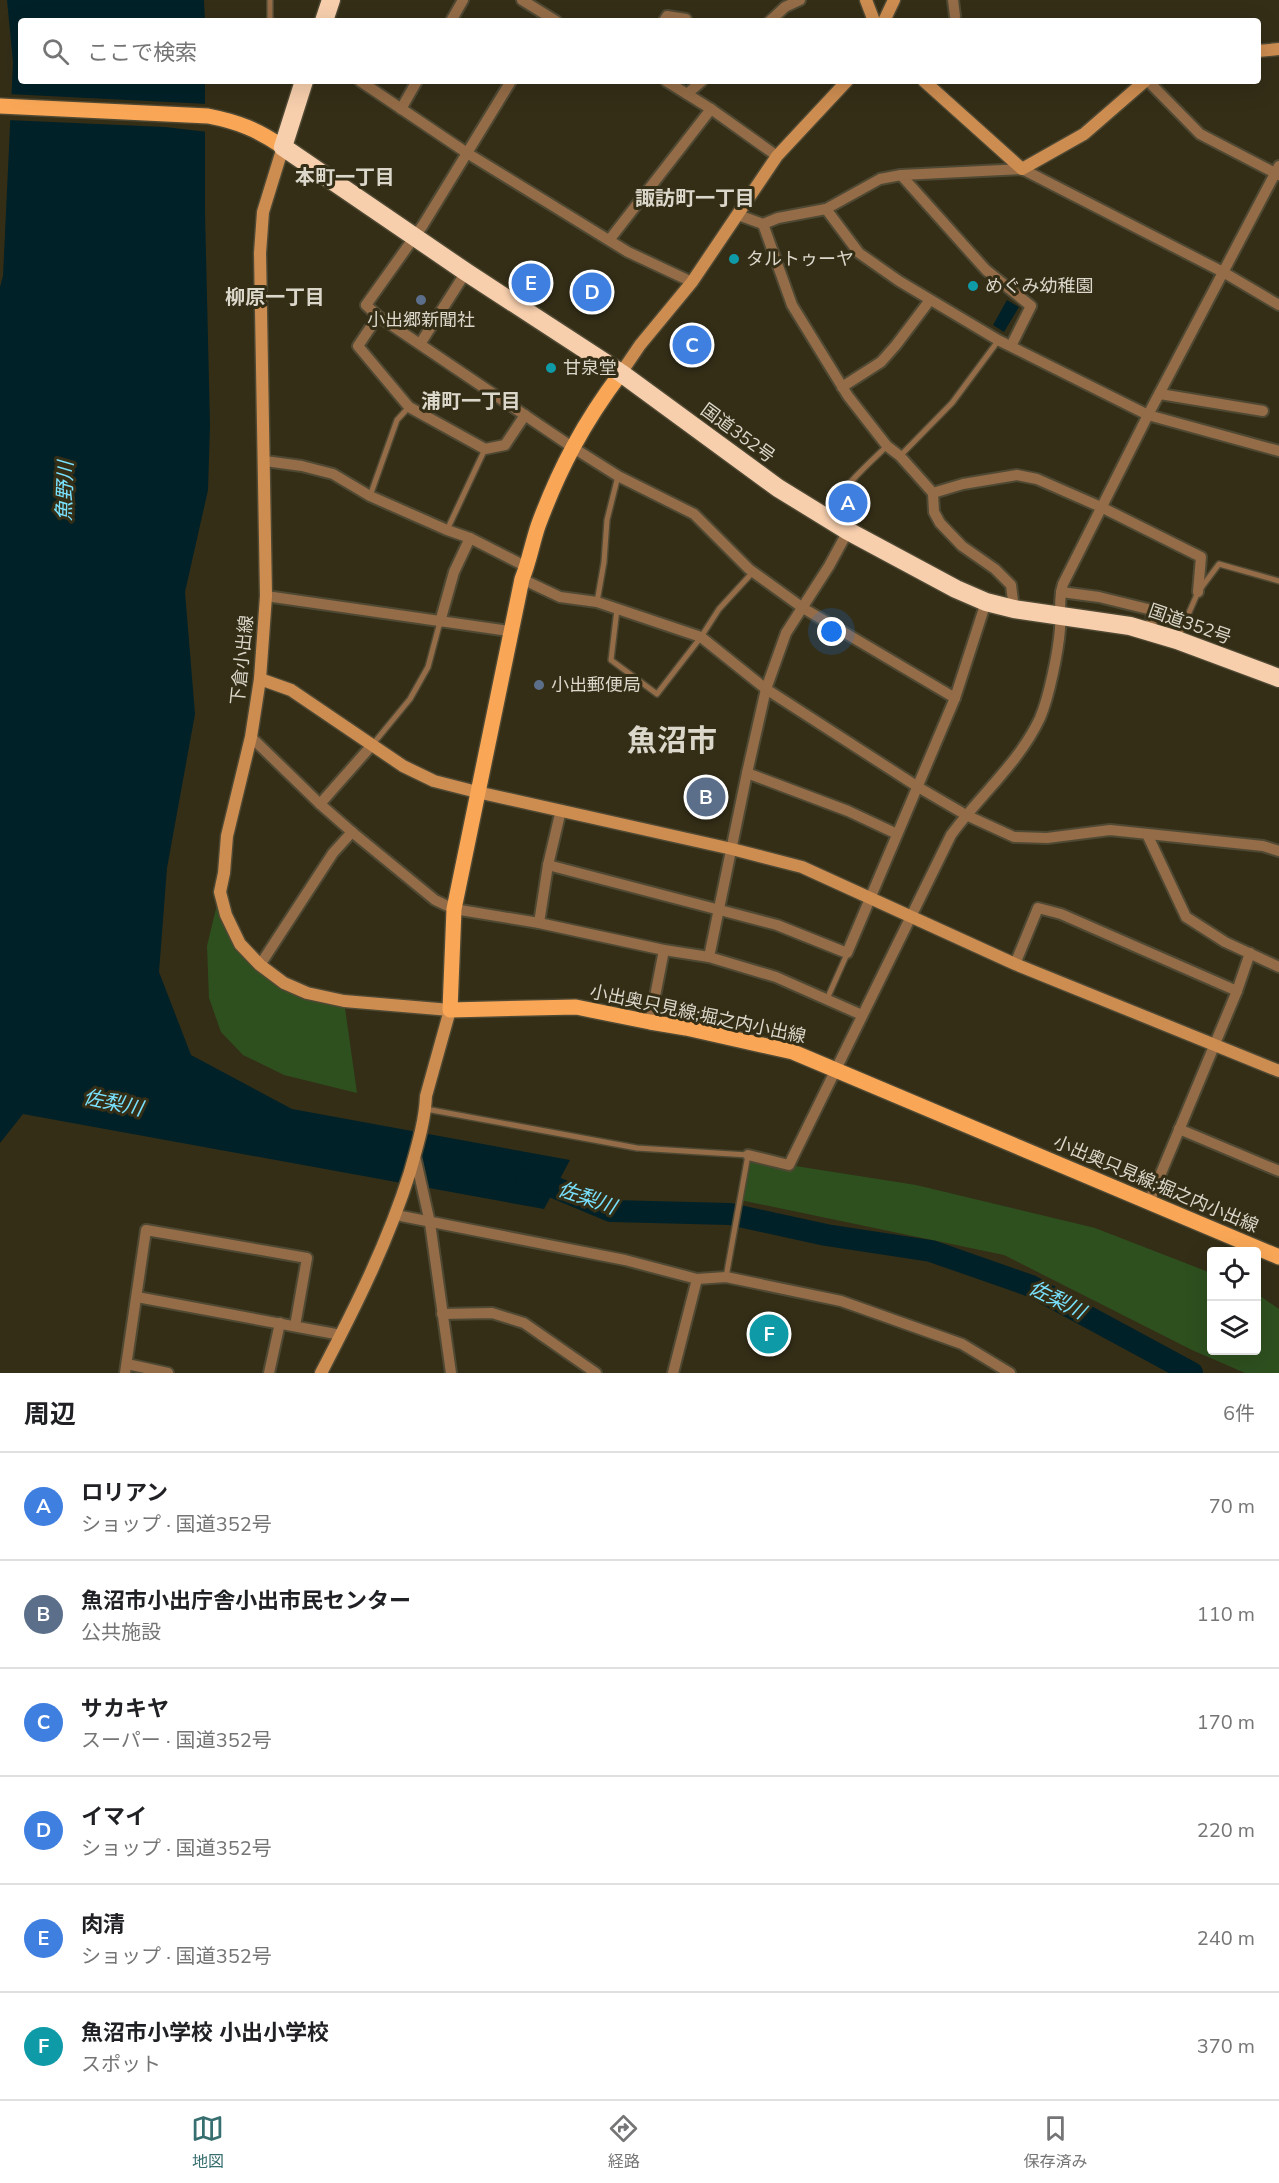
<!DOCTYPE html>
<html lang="ja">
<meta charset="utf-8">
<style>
:root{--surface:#fff;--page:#f2f2f2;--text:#202124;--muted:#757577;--line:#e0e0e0;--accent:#376e6f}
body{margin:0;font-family:"Nunito Sans","Noto Sans JP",sans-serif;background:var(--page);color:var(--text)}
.controls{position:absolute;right:18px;bottom:18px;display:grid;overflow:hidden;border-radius:6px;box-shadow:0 6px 24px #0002}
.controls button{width:54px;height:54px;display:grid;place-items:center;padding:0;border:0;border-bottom:2px solid var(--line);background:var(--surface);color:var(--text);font:30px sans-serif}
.you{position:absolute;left:832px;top:632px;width:21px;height:21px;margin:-15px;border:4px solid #fff;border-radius:50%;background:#1a73e8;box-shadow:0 0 0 9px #1a73e833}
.badge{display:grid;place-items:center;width:39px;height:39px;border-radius:50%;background:var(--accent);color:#fff;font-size:20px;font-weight:700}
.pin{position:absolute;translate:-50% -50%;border:3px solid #fff;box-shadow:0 2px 6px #0006}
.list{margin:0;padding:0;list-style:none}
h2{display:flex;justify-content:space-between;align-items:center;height:78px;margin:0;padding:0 24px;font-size:26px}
h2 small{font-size:20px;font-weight:400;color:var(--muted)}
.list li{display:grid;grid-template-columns:39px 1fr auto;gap:18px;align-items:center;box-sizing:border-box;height:108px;padding:0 24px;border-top:2px solid var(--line)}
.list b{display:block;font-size:22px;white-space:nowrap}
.list p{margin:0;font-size:20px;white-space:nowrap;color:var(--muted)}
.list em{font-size:20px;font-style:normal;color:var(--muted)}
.icon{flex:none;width:33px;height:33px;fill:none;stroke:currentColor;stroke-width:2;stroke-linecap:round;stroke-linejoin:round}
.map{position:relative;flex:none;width:1279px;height:1373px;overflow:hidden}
.search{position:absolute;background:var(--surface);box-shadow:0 6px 24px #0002;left:18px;right:18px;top:18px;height:66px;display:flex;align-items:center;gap:15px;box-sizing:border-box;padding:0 21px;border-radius:6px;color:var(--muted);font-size:22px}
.sheet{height:726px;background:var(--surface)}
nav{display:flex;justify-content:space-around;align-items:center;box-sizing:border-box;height:84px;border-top:2px solid var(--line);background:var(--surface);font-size:16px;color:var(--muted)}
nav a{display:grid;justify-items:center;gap:3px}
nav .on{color:var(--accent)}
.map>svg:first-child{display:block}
</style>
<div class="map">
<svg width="1279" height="1373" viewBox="0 0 1279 1373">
<rect width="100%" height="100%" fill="#342e17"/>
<g fill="#2e501f">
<polygon points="220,892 231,929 284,983 344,1001 357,1093 284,1075 243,1055 221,1032 209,998 207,946"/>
<polygon points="748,1155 789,1165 916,1185 1095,1228 1211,1273 1212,1350 1256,1350 1257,1294 1279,1309 1279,1373 1245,1373 1192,1350 1004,1255 740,1200"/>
</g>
<g fill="#002128">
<polygon points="7,0 204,0 205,21 21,21 21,81 205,81 205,212 210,425 208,490 185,592 195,714 167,868 159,972 191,1055 292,1109 570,1160 544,1209 23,1114 0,1143 0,287 3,276 13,62"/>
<polygon points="1007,300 1019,307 1004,332 993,325"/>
</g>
<polygon fill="#342e17" points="8,94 208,104 208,132 165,127 7,120"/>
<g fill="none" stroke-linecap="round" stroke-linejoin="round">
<polyline stroke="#002128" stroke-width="22" points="527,1179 544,1183 611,1211 730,1214 826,1235 931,1251 1031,1286 1192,1373"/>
<g stroke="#4f4934" stroke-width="8">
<g id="lane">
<polyline points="270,0 270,20 273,21"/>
<polyline points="900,456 952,403 998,341"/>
<polyline points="370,496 397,420 409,407"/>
<path d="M829,514c13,-27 36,-47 58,-68"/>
<polyline points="447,530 485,449"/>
<polyline points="597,602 604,562 607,520 618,476"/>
<polyline points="617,609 611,660 657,694 701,637 719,609 753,572"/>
<polyline points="1178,638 1198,592 1219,564 1279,581"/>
<polyline points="373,744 410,699 428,667 440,622"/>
<polyline points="827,999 847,954"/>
<polyline points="426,1109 637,1148 748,1155 726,1277"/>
</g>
</g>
<g stroke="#4f4934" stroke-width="14">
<g id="street">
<polyline points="522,0 556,21"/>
<polyline points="953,0 955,16"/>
<polyline points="451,21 463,0"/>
<polyline points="664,21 667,16 686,19"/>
<polyline points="770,21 785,7 800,0"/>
<polyline points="360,81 467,153 628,252 692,282"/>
<polyline points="511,81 423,225 366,305 378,316 572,447 618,476 694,514 749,569 803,608 955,698"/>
<polyline points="666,81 711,109 777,156"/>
<polyline points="1148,81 1200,134 1279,175"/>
<polyline points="687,94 702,81"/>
<polyline points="401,109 417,81"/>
<polyline points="901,175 986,270 1031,306 1011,346"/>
<polyline points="826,209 859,253 899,281 998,340 1148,415 1279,451"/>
<polyline points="738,215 763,224 778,218 826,209 880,179 901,175 1022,169 1223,272 1279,305"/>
<polyline points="763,224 792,305 848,396 887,446 900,456 933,493 934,512 940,523 962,546 995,569 1011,585 1014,609"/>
<polyline points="610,239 711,109"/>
<polyline points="378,316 358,346 409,407 485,449 505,445 525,415"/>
<polyline points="420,344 466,272"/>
<polyline points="842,387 881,362 896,345 930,300"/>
<polyline points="1160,394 1263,411"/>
<polyline points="265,461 302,466 333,474 370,496 447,530 470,538 527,567"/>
<polyline points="933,493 963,484 1017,475 1037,479 1101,507 1201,557 1198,592"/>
<polyline points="522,579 560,597 597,602 701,637 766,689 918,787 966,815 1014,837 1047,838 1110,830 1263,846 1279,851"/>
<polyline points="1061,592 1099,597 1152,610 1151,632"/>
<polyline points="266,596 509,631"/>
<polyline points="440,622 454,572 470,538"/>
<polyline points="251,737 320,804 352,832 435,900 454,909 539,923 664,950 709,957 776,977 862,1015"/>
<polyline points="747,773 848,811 897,834"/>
<polyline points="320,804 372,745"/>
<polyline points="1147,834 1186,917 1225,942 1279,967"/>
<polyline points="548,865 777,925 847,953 955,698 986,602"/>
<polyline points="539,923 548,865 561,810"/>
<polyline points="709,957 747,773 766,689 786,633 829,566 848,531"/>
<polyline points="1015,964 1038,908 1061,914 1237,991"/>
<polyline points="260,965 333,853 352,832"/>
<polyline points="650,1022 664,950"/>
<polyline points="1179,1129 1279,1171"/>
<path d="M748,1155l41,10 162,-330c29,-40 68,-72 89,-117 9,-21 18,-65 20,-89 1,-15 -2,-30 3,-45l85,-169 131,-249"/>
<polyline points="415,1156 430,1223 451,1373"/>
<polyline points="1149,1202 1237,991 1250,953"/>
<polyline points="396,1215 625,1260 697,1279 726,1277 841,1301 962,1344 1010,1373"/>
<polyline points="137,1297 341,1335"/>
<polyline points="442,1314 492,1313 524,1323 596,1373"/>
<polyline points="127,1364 168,1373"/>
<polyline points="125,1373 146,1230 307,1258 295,1326"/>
<polyline points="269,1373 280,1323"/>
<polyline points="673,1373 697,1279"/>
</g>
</g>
<g stroke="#4f4934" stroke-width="15">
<g id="secondary">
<polyline points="866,0 874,21"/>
<polyline points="884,21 894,0"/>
<polyline points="1258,51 1279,49"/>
<polyline points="924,81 1022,169 1084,134 1145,81"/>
<path d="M283,147l-20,65 -3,41 6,343 -6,83 -9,58 -24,99 -3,37 -4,19 6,23 14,29 20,21 24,18 23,10 37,8 106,9 -24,86c-1,25 -9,51 -16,76 -22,70 -55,136 -89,201"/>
<polyline points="621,373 640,345 692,282 777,156 847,81"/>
<polyline points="260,679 291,690 403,766 434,781 477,792 732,849 802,867 1015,964 1279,1071"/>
</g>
</g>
<g stroke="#4f4934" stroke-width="18">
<g id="primary">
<path d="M0,106l208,10c31,6 50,14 75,31"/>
<path d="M621,373c-37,49 -62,96 -83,153 -6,18 -9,36 -16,53l-68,330 -4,101 126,-3 74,15 36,6 107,24 486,205"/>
</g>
</g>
<g stroke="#4f4934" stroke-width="21">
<g id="highway">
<polyline points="324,21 331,0"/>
<polyline points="304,81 283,147 466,272 621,373 778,488 848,531 956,589 986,602 1014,609 1130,626 1177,640 1279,678"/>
</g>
</g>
<use href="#lane" stroke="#946c47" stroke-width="5"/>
<use href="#street" stroke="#946c47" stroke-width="10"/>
<use href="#secondary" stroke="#cd8d51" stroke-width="12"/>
<use href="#primary" stroke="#f9a757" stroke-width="15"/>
<use href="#highway" stroke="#f7cfad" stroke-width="18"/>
</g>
<g fill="#0f9aa8" stroke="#342e17" stroke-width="2">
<circle cx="734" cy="259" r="6"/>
<circle cx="973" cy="286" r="6"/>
<circle cx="551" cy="368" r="6"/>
</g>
<g fill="#5c6f8a" stroke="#342e17" stroke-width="2">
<circle cx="421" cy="300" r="6"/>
<circle cx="539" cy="685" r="6"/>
</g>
<g text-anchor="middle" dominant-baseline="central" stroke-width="6" stroke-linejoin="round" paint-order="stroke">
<g font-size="18" fill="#dbd7ca" stroke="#342e17" text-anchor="start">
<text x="746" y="259">タルトゥーヤ</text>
<text x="985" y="286">めぐみ幼稚園</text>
<text x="421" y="320" text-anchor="middle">小出郷新聞社</text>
<text x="563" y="368">甘泉堂</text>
<text x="551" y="685">小出郵便局</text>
</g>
<g font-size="18" fill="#dbd7ca" stroke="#342e17">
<text transform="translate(738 433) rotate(36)">国道352号</text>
<text transform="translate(1190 624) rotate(19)">国道352号</text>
<text transform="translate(242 660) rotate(-84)">下倉小出線</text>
<text transform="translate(698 1014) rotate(12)">小出奥只見線;堀之内小出線</text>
<text transform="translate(1156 1184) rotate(23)">小出奥只見線;堀之内小出線</text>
</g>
<g font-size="20" font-weight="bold" fill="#dbd7ca" stroke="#342e17">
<text x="345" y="177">本町一丁目</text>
<text x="695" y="198">諏訪町一丁目</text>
<text x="275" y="297">柳原一丁目</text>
<text x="471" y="401">浦町一丁目</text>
</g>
<g font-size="20" font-style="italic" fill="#79e2fe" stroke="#342e17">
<text transform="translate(65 491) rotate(-88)">魚野川</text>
<text transform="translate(113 1103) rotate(12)">佐梨川</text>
<text transform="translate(587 1198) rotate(19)">佐梨川</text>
<text transform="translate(1057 1300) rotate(27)">佐梨川</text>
</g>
<g font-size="30" font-weight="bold" fill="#dbd7ca" stroke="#342e17">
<text x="672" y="741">魚沼市</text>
</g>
</g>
</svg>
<div class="controls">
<button><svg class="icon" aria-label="locate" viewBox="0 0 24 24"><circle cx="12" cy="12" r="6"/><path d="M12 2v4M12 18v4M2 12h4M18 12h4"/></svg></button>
<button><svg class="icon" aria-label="layers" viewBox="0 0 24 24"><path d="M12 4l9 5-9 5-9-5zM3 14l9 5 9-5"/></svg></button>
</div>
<div class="you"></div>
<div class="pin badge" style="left:848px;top:503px;background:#3f7fe0">A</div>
<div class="pin badge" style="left:706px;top:797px;background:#5c6f8a">B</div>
<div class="pin badge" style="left:692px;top:345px;background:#3f7fe0">C</div>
<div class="pin badge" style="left:592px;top:292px;background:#3f7fe0">D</div>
<div class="pin badge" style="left:531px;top:283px;background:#3f7fe0">E</div>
<div class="pin badge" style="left:769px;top:1334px;background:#0f9aa8">F</div>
<div class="search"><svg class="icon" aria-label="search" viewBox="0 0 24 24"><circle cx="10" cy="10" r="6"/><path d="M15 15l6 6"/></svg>ここで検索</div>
</div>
<section class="sheet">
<h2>周辺<small>6件</small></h2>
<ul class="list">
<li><span class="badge" style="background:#3f7fe0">A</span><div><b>ロリアン</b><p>ショップ · 国道352号</p></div><em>70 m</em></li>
<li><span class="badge" style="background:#5c6f8a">B</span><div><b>魚沼市小出庁舎小出市民センター</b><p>公共施設</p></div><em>110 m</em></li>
<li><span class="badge" style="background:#3f7fe0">C</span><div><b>サカキヤ</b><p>スーパー · 国道352号</p></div><em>170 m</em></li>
<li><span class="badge" style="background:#3f7fe0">D</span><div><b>イマイ</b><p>ショップ · 国道352号</p></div><em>220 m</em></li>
<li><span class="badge" style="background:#3f7fe0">E</span><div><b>肉清</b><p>ショップ · 国道352号</p></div><em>240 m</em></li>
<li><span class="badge" style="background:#0f9aa8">F</span><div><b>魚沼市小学校 小出小学校</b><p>スポット</p></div><em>370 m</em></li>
</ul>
</section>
<nav>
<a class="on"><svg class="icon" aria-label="map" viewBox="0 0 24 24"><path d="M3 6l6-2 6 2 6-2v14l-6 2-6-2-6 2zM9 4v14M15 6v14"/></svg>地図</a>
<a><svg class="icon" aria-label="directions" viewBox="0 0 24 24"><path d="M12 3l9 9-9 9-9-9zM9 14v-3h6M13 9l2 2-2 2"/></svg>経路</a>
<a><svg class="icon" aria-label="saved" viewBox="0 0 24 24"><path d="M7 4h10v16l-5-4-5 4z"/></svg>保存済み</a>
</nav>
